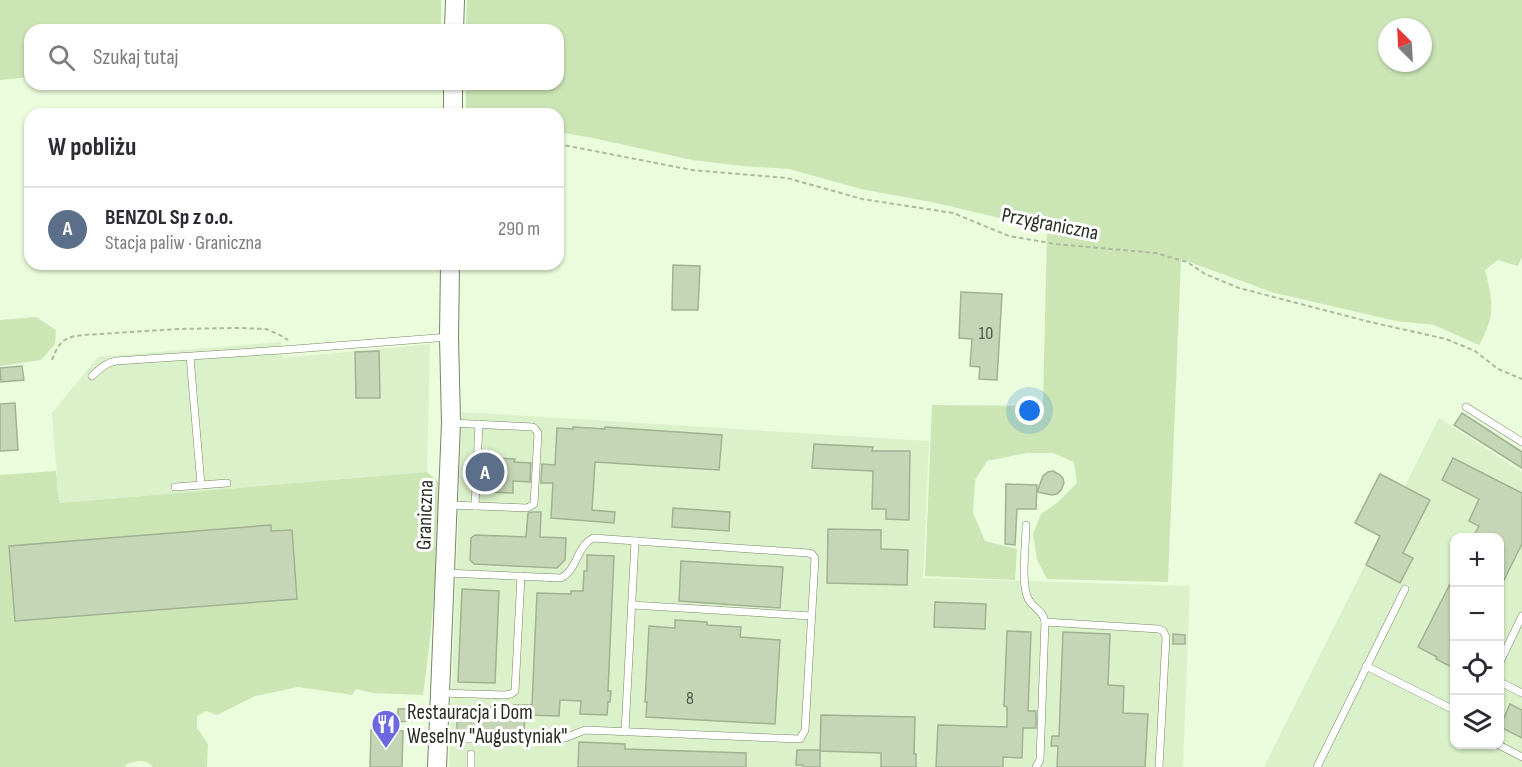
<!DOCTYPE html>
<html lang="pl">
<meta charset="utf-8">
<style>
:root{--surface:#fff;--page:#f2f2f3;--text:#2b2b33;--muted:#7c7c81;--line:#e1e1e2;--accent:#6b68e1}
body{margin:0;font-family:"Sofia Sans Condensed",sans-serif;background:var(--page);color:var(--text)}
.controls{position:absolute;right:18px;bottom:18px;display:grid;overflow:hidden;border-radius:12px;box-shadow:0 2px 4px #0004}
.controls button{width:54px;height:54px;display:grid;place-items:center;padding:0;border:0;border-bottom:2px solid var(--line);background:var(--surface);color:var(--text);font:30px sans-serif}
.compass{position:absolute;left:1378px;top:18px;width:54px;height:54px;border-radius:50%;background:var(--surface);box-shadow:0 2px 4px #0004;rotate:336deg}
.you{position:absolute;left:1030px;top:411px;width:21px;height:21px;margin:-15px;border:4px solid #fff;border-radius:50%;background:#1a73e8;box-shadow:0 0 0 9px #1a73e833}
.badge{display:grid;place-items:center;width:39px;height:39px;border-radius:50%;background:var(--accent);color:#fff;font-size:20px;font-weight:700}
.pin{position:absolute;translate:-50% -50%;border:3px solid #fff;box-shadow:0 2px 6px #0006}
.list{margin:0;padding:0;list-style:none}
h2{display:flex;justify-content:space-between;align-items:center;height:78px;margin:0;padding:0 24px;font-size:26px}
h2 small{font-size:20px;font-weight:400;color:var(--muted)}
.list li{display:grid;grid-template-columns:39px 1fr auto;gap:18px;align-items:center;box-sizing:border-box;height:84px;padding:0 24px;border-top:2px solid var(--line)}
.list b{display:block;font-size:22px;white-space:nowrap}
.list p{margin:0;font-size:20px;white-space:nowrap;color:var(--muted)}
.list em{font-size:20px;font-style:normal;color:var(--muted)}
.icon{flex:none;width:33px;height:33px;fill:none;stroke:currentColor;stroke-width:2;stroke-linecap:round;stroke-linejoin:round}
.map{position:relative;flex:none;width:1522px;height:767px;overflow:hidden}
.search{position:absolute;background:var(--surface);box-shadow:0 2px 4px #0004;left:24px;top:24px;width:540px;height:66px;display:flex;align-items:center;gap:15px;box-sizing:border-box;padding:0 21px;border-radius:18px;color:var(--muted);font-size:22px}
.panel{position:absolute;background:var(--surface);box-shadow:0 2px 4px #0004;left:24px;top:108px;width:540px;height:162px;border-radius:18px}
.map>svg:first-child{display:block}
</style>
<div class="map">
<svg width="1522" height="767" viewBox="0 0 1522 767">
<rect width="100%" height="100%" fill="#eafcdb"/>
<g fill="#dbf1c9" fill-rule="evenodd">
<polygon points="281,342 283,358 430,344 427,472 59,503 52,413 98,357"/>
<polygon points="462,412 929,441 923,578 1190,586 1183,767 449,767"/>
<path d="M1439,418l83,54v295h-258zM1454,538h46v206h-46z"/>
</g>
<g fill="#cce5b5" fill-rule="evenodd">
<polygon points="0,0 441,0 441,30 30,30 30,77 0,80"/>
<path d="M467,0h1055v257l-4,9 -20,-6 -13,10c8,32 11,45 -6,75l-45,-20 -38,-4 -121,-28 -94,-34 -13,323 -121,-3 -10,-19 -4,-26 8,-20 16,-11 20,-20 -3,-21 -21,-9h-26l-40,8 -12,19 -2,33 12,28 32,8 -2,31 -90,-4 7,-171 111,1 4,-177 -111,-26 -75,-14 -72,-20 -47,-3 -50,-6 -99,-22 -35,-6v-18h-92v-30h92v-54h-92zM1387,27h36v36h-36z"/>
<polygon points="36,317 56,330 55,344 41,360 0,366 0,320"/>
<path d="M56,471l3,32 368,-31 13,11c-2,71 -7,142 -17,212l-50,-2 -17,-4 -4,6 -54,-8 -43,9 -38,19 -11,-4 -9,5v12l11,16 -1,23h-54c-7,-9 -17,-6 -26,-3l-2,3h-125v-292z"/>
</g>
<g fill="#c5d6b6" stroke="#a1b192" stroke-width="1.5">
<polygon points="673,265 700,266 698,310 672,310"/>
<polygon points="961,292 1002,294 997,380 979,379 980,367 970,366 972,339 959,338"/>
<polygon points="379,351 380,398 356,398 355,352"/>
<polygon points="22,366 24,380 1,382 0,368"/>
<polygon points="15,403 18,450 0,451 0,404"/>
<polygon points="1462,413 1522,452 1522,468 1454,425"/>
<polygon points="573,427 605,429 605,427 722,435 719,470 595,462 592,510 615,512 614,523 551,518 553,483 541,483 542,464 555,465 557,428 573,429"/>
<polygon points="814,444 873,447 872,451 910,451 909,520 886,519 886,509 872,509 873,471 812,468"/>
<polygon points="483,457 515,459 514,462 531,463 530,482 513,481 513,493 489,492 489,488 482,488"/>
<polygon points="1453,458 1522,493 1522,544 1500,588 1500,537 1473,537 1479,526 1469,521 1479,499 1442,480"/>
<polygon points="1053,471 1060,475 1063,478 1064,483 1061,490 1057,494 1052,495 1037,492 1043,476 1048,472"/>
<polygon points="1380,474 1430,500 1403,553 1413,558 1400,583 1366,565 1380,536 1355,523"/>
<polygon points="1006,484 1037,485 1036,509 1017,509 1015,545 1005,544"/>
<polygon points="673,508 730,512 729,531 672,527"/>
<polygon points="532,512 541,512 540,537 566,538 565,560 557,568 474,564 470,560 471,538 475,535 526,537 528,513"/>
<polygon points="271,525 271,531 292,530 297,599 15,621 9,546"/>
<polygon points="828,529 881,530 881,549 908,550 907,585 827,583"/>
<polygon points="587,555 614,556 608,691 611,691 610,702 608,702 607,715 580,714 581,701 560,700 559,716 525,715 524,733 457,732 457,706 514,708 514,705 532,705 537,593 571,594 571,591 583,591 584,571 587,571"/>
<polygon points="681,561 783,567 780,608 679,601"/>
<polygon points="1455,574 1455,669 1436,659 1437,657 1418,647"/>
<polygon points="462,589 499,591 495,683 458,682"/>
<polygon points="935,602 986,604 985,629 934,627"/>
<polygon points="675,620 707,622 707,625 741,627 740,637 780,640 775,724 646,717 647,702 645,702 649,626 675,628"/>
<polygon points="1007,631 1031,632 1028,711 1036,711 1036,728 1023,728 1022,758 1003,757 1003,767 936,767 938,725 1007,727 1007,707 1004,706"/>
<polygon points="1063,632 1110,634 1108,685 1124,686 1123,713 1148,714 1145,767 1057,767 1058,746 1051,746 1052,736 1059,736"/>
<polygon points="1173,634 1185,635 1185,644 1173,644"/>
<polygon points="1510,704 1522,710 1522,738 1500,727"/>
<polygon points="423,708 424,720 398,722 398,709"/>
<polygon points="821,715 915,717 914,754 916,754 916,767 881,767 881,753 820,751"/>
<polygon points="371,730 403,731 402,767 370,767"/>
<polygon points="579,742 625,744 625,749 746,753 746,767 578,767"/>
<polygon points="797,750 820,750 820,767 803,767 803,765 796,765"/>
</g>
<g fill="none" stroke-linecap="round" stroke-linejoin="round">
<g stroke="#778769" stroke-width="8">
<g id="lane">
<polyline points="190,357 201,485"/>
<path d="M92,376c8,-7 13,-13 24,-15l166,-11 167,-13"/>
<polyline points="1466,407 1522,442"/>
<polyline points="175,487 227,483"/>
<polyline points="450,505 527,508 534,504 538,433 535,429 533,427 451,423"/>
<polyline points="475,506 479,424"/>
<path d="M1026,525c0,20 -5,53 1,71 4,12 16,13 18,26l-5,138 -4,7"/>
<polyline points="632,605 811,616"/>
<polyline points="1045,622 1159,629 1163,631 1166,637 1159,767"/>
<polyline points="1500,662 1522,616"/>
<polyline points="1366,666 1454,710"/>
<polyline points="1500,682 1522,693"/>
<polyline points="440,693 505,695 511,694 515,691 521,576"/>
<polyline points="625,732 635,541"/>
<path d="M438,739h120l7,-1 20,-8 215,9 5,-9 10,-172 -3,-4 -4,-1 -215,-15c-17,9 -15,31 -32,40l-116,-5"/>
<polyline points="1497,744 1522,757"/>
<polyline points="471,767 471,754"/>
<polyline points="1317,767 1405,589"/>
</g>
</g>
<g stroke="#778769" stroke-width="20">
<g id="secondary">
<polyline points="454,30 455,0"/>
<polyline points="453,114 453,84"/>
<polyline points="437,767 451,423 449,337 450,264"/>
</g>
</g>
<g stroke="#acbaa0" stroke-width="2" stroke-dasharray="4.5 3" stroke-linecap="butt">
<polyline points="558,144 692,170 787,178 862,199 953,213 1009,236 1055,244 1156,253 1187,262 1205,274 1239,288 1370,322 1446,339 1475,351 1498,369 1522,379"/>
<path d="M52,360c7,-18 11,-23 31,-25l95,-6 61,-1 27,1 14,6 8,5"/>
</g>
<use href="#lane" stroke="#fff" stroke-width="7"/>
<use href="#secondary" stroke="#fff" stroke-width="18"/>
</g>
<defs>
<g id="restaurant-pin" transform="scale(1.5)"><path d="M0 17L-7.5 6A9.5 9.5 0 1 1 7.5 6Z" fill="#6b68e1" stroke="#fff"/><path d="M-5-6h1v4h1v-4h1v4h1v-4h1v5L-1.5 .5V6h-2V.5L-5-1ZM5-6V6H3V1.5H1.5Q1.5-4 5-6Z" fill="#fff"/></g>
</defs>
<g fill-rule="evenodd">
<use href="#restaurant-pin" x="386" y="724"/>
</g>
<g text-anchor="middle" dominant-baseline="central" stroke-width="6" stroke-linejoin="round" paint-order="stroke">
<g font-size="18" fill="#4f5947">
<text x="986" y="333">10</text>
<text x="690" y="698">8</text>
</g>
<g font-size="21" fill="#282f22" stroke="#fff">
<text transform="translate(1050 224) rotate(11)">Przygraniczna</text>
<text transform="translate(425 515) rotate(-88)">Graniczna</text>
</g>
<g font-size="21" fill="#282f22" stroke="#fff" text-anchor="start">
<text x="407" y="712">Restauracja i Dom<tspan x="407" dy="24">Weselny "Augustyniak"</tspan></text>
</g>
</g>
</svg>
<div class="controls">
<button>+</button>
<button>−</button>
<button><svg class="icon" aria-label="locate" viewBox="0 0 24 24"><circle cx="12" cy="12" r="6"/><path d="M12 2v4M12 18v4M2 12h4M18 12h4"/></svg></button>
<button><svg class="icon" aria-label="layers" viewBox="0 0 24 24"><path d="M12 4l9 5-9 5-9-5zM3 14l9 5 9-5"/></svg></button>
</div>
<svg class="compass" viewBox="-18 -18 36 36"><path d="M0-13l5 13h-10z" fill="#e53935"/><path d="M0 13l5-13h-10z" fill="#7c7c81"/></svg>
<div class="you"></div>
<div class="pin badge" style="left:485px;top:472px;background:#5c6f8a">A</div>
<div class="search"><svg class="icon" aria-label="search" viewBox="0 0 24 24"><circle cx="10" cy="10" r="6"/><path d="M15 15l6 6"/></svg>Szukaj tutaj</div>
<section class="panel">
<h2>W pobliżu<small></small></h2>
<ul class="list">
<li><span class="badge" style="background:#5c6f8a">A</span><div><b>BENZOL Sp z o.o.</b><p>Stacja paliw · Graniczna</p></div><em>290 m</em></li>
</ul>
</section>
</div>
